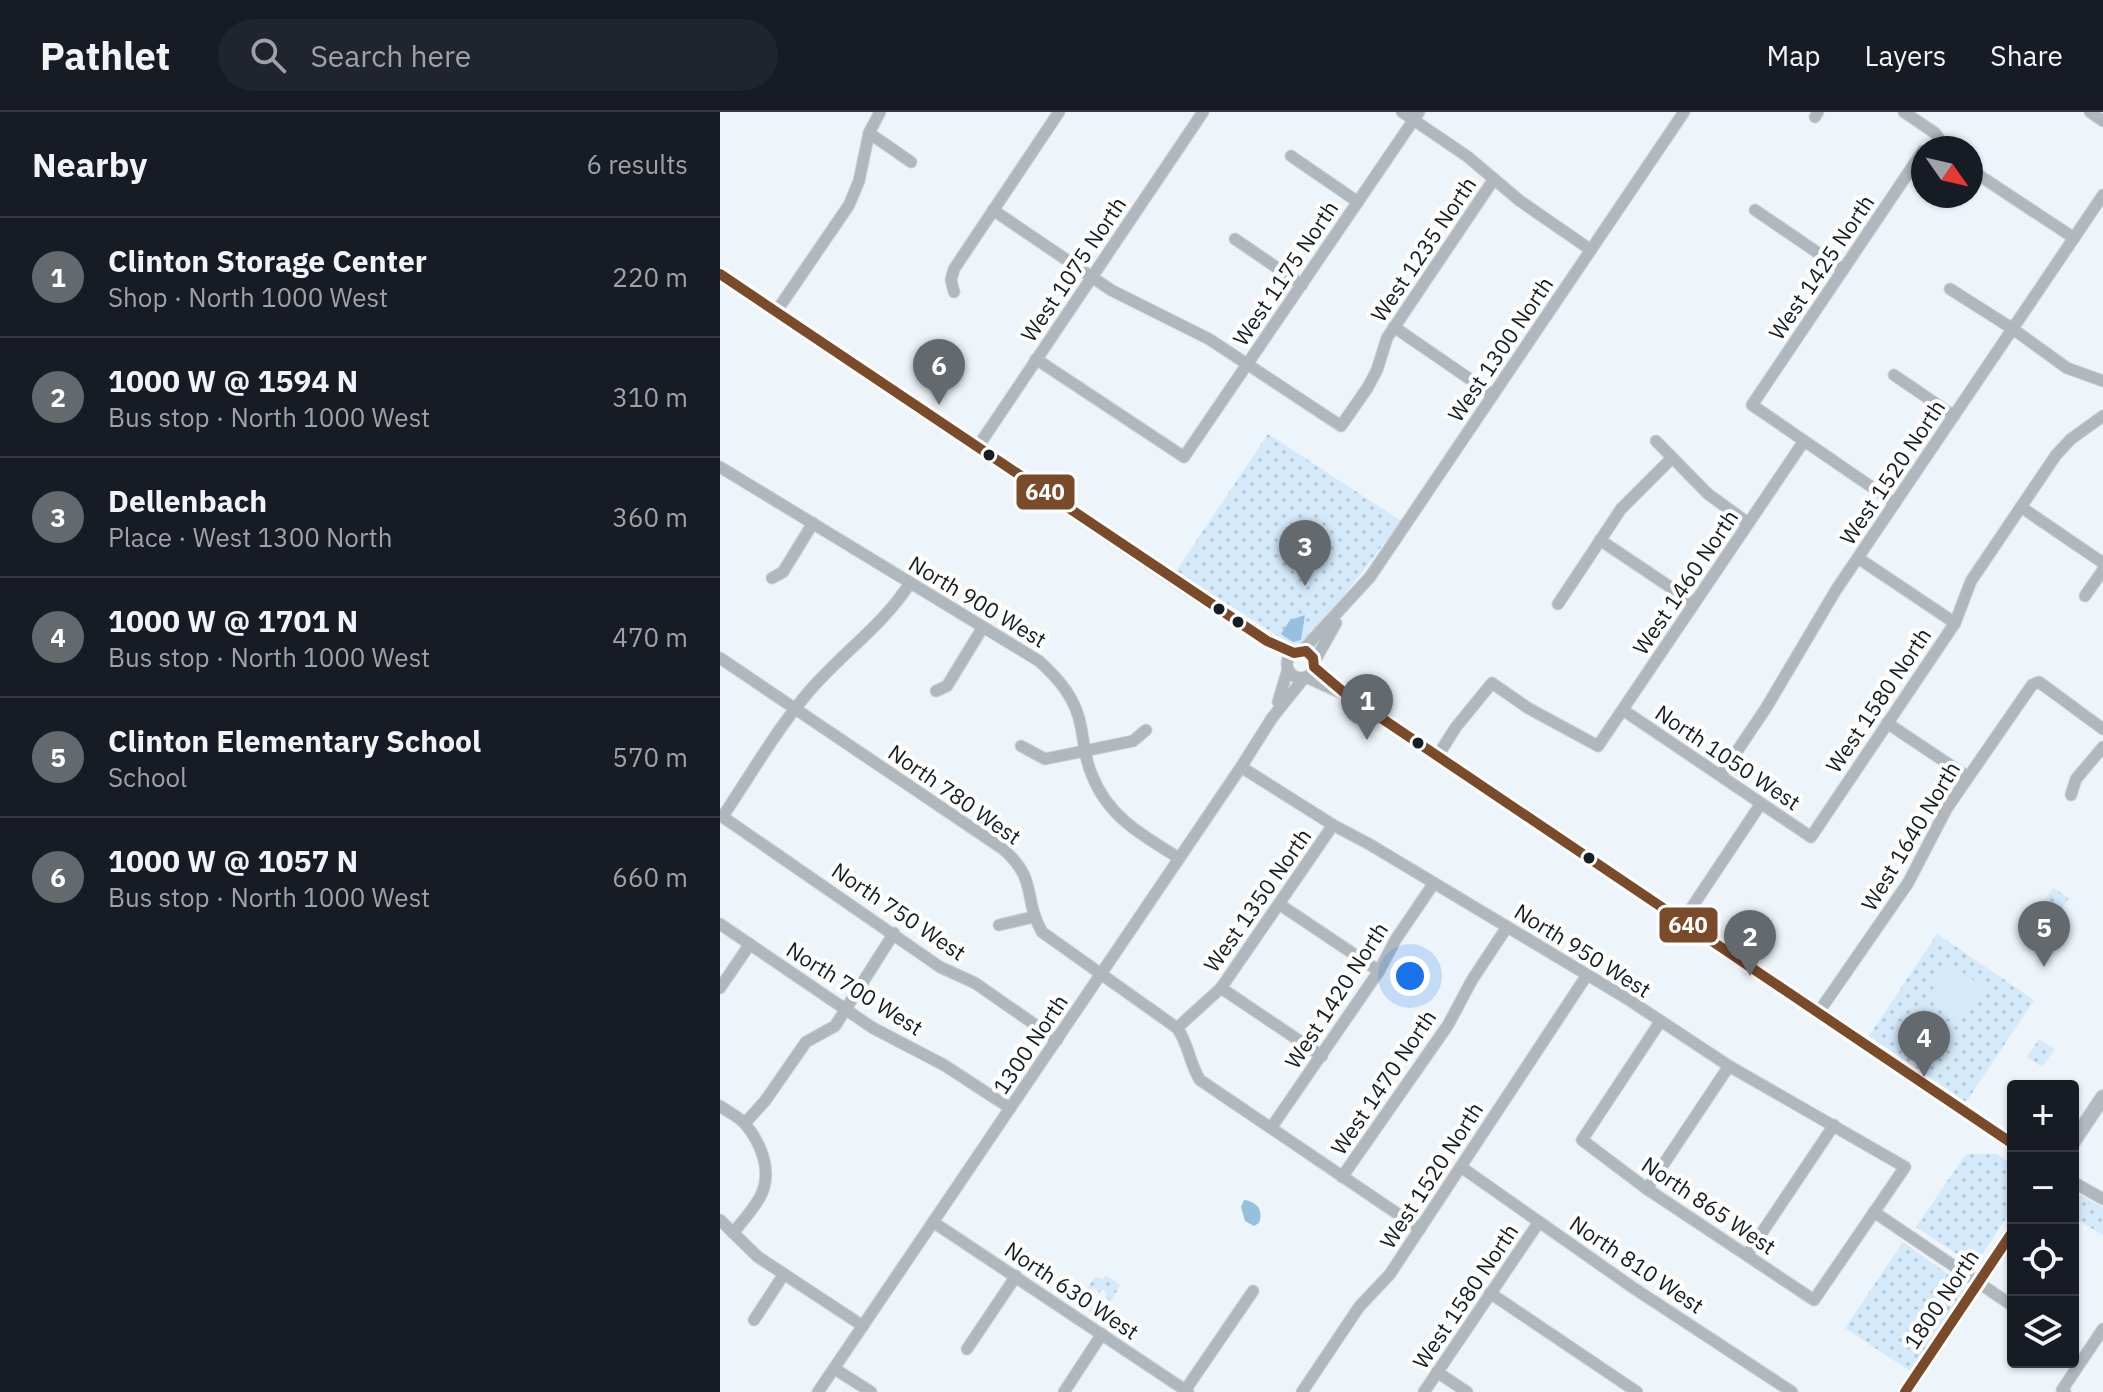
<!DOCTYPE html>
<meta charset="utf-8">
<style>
:root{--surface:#171b24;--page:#20242c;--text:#f1f3f6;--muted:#9ea1a6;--line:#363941;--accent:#63696d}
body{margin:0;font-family:"IBM Plex Sans",sans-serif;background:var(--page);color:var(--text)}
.controls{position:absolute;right:24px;bottom:24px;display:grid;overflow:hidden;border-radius:8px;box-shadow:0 2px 6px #0004}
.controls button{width:72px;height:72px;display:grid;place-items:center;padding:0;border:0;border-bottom:2px solid var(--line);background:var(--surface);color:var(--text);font:40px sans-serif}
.compass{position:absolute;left:1191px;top:24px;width:72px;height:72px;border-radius:50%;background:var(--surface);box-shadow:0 2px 6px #0004;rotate:124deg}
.you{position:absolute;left:690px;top:864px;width:28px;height:28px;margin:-20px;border:6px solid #fff;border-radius:50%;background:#1a73e8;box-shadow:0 0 0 12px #1a73e833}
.badge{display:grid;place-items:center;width:52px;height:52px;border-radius:50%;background:var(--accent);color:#fff;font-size:26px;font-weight:700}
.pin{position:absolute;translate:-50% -66px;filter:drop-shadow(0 2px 4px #0008)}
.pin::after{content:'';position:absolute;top:42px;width:28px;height:24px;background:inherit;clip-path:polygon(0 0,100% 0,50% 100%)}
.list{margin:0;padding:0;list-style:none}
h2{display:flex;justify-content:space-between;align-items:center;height:104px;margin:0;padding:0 32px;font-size:34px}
h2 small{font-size:26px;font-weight:400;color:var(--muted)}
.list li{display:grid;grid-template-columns:52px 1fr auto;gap:24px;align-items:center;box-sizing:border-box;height:120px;padding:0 32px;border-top:2px solid var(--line)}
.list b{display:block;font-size:30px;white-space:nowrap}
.list p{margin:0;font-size:26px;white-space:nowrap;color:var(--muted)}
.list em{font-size:26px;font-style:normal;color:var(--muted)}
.icon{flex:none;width:44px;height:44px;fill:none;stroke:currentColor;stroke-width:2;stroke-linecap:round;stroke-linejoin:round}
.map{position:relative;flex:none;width:1383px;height:1280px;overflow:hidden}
header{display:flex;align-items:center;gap:48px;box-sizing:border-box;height:112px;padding:0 40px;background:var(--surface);border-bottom:2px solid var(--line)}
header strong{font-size:38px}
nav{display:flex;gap:44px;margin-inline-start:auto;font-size:28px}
.search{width:560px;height:72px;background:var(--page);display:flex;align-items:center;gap:20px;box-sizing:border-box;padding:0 28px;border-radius:44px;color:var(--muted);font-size:30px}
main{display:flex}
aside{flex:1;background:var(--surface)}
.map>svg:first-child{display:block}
</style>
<header>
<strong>Pathlet</strong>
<div class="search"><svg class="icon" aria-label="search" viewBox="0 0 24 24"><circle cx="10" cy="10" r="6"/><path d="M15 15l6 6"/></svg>Search here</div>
<nav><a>Map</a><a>Layers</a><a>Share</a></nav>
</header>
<main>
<aside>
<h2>Nearby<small>6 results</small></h2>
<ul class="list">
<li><span class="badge">1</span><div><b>Clinton Storage Center</b><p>Shop · North 1000 West</p></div><em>220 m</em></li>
<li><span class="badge">2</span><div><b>1000 W @ 1594 N</b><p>Bus stop · North 1000 West</p></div><em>310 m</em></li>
<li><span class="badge">3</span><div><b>Dellenbach</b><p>Place · West 1300 North</p></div><em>360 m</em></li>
<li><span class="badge">4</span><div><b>1000 W @ 1701 N</b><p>Bus stop · North 1000 West</p></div><em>470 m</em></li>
<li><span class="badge">5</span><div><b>Clinton Elementary School</b><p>School</p></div><em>570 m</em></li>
<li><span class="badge">6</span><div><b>1000 W @ 1057 N</b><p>Bus stop · North 1000 West</p></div><em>660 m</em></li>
</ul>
</aside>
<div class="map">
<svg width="1383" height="1280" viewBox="0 0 1383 1280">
<defs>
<pattern id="green-dots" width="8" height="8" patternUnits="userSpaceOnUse" patternTransform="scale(2)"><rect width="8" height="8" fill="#d4e9f9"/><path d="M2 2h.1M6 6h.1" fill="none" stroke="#b5c7d5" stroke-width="1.8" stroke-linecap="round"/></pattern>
</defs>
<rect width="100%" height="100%" fill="#eef5fa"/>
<g fill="url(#green-dots)">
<polygon points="548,322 681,409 590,528 572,533 456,459"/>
<polygon points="1333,776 1349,786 1336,805 1320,794"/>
<polygon points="1217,822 1314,888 1246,990 1149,924"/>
<polygon points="1319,927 1335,937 1322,955 1307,945"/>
<polygon points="1246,1042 1277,1042 1293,1053 1293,1095 1258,1149 1249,1150 1196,1115"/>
<polygon points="1353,1082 1362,1084 1383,1096 1383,1123 1353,1105"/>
<polygon points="1183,1130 1246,1175 1190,1259 1125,1216"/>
<polygon points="386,1163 400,1173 391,1189 385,1185 387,1181 382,1177 379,1181 375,1176 370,1177 366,1185 372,1190 375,1198 373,1202 357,1191 375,1165 383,1167"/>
</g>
<polygon fill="#d4e9f9" points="1230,851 1264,876 1241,907 1211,885 1211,879"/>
<g fill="#97c0de">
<polygon points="585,503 581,528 573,530 561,522 570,508"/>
<path d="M524,1088c12,1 20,10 15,23l-5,3 -9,-5 -4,-14z"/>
</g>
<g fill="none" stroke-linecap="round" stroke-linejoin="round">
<g stroke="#cdd2d6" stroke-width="13">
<g id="minor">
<polyline points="682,0 748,45 800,89 871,138"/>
<polyline points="1184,0 1215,21 1226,36"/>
<polyline points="1370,0 1383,9"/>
<polyline points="1095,5 1098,0"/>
<polyline points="149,21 191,50"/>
<polyline points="571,44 638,90"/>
<polyline points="1251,58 1354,126"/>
<polyline points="273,98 391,178 489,227 621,314 648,275 657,258 667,226 774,67"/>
<polyline points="1035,98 1123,158"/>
<polyline points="515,127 582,173"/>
<polyline points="0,162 460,473 547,529 574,541"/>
<polyline points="1230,177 1293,217 1347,256 1383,269"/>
<polyline points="234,180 231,168 234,157 339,0"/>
<polyline points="56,200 129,93 139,69 149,21 160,0"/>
<polyline points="674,215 773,283"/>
<polyline points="316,247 464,345 699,0"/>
<polyline points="1174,263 1234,304"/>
<polyline points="936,329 988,382 1028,411"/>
<polyline points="257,336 483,0"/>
<path d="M0,355l319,194c21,19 37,38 42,66 3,16 4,33 11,48 16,42 51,61 87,83"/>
<polyline points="1175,391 1032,293 1203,39"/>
<polyline points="1301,395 1383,451"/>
<polyline points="880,428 974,491"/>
<polyline points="1138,446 1235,511"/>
<polyline points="52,466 63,460 93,411"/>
<polyline points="1365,484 1383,458"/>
<polyline points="838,492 901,397 951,347"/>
<circle cx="581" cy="552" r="14"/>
<polyline points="582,539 650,465 964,0"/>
<path d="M0,546l283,191c36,32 19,47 39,83l135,96c12,16 12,35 23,52l220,149"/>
<polyline points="594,550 616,511"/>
<polyline points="594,555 627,583 1293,1032"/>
<polyline points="586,565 619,580"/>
<polyline points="216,579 227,574 263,515"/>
<polyline points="558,590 568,557"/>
<polyline points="903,598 1091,725 1235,511 1251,469 1336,343 1351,327 1383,304"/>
<polyline points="1167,611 1248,665"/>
<polyline points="301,634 325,647 413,629 426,618"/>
<polyline points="717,645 736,615 772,571 808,596 878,634 1084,329"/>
<polyline points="521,655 613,713 649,732 906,886 1009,954 1185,1055 1094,1188 927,1077 862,1028 940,910"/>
<polyline points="1001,663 1046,596 1116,478 1383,83"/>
<polyline points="1351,683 1356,667 1383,635"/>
<polyline points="0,703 220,855 255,871 337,928"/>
<path d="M3,704c27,-40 52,-84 83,-121 33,-40 77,-69 104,-112"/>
<polyline points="559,792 659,859"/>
<polyline points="962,810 1040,693"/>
<polyline points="0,812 153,916 224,953 290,996"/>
<polyline points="279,813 313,805"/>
<polyline points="0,876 30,832"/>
<polyline points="501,876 602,944"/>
<polyline points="1098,901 1188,771 1227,696 1312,573 1319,570 1383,617"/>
<polyline points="457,916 501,876 613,713"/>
<path d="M0,994c8,6 20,11 26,19 16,20 27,48 14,72 -7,13 -18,25 -27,36"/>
<polyline points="25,1011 45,989 86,930 115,914 174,821"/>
<polyline points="551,1016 659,859 676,827 714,771"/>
<polyline points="741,1055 912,1175 1072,1280"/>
<polyline points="622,1065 728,913 752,868 787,815"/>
<polyline points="1353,1070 1383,1087"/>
<polyline points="927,1077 1009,954"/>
<polyline points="1154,1100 1293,1194"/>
<polyline points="0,1108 38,1145 143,1214"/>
<polyline points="213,1110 468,1280"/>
<polyline points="1027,1143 1114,1013"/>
<polyline points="770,1181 917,1280"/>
<polyline points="34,1208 64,1162"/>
<polyline points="247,1237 296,1164"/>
<polyline points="115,1257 151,1280"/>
<polyline points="717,1260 747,1280"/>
<polyline points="98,1280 521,655 552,606 584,566"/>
<polyline points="344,1280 382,1222"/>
<polyline points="464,1280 533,1179"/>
<polyline points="582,1280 639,1195 670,1162 867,863"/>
<polyline points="704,1280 819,1110"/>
<polyline points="1345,1280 1342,1278 1383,1217"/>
</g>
</g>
<g stroke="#cdd2d6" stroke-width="16">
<g id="major">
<polyline points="1353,1030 1383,985"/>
<polyline points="1185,1280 1293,1119"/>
</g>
</g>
<use href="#minor" stroke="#b0b8be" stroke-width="11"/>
<use href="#major" stroke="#b2bac0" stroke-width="14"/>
<g stroke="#fff" stroke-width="16">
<g id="bus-1">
<polyline points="0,162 547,529 574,541 586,539 593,546 594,555 627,583 1293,1032"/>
<polyline points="1185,1280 1293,1119"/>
</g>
</g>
<use href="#bus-1" stroke="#7a4b2a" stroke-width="10"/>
</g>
<g fill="#181d21" stroke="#fff" stroke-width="3">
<circle cx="269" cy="343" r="7"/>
<circle cx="499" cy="497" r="7"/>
<circle cx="518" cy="510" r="7"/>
<circle cx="698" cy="631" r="7"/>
<circle cx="869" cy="746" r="7"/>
</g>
<g text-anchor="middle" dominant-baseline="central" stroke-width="8" stroke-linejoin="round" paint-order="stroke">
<g font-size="22" fill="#181d21" stroke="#fff">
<text transform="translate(703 137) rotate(-56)">West 1235 North</text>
<text transform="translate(1101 155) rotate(-56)">West 1425 North</text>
<text transform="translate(353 157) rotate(-56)">West 1075 North</text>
<text transform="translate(565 161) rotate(-56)">West 1175 North</text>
<text transform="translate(780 237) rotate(-56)">West 1300 North</text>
<text transform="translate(1172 360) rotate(-56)">West 1520 North</text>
<text transform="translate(965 470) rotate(-56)">West 1460 North</text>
<text transform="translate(258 489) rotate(31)">North 900 West</text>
<text transform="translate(1158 588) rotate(-56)">West 1580 North</text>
<text transform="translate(1008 645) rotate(34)">North 1050 West</text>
<text transform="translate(235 682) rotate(35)">North 780 West</text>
<text transform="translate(1190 724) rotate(-59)">West 1640 North</text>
<text transform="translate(537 788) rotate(-55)">West 1350 North</text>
<text transform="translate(179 799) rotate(34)">North 750 West</text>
<text transform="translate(863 838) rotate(32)">North 950 West</text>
<text transform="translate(135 876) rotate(32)">North 700 West</text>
<text transform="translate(616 883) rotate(-57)">West 1420 North</text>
<text transform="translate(310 932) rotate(-56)">1300 North</text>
<text transform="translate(663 970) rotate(-56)">West 1470 North</text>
<text transform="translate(711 1063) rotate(-57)">West 1520 North</text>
<text transform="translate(989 1093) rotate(34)">North 865 West</text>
<text transform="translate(917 1152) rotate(34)">North 810 West</text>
<text transform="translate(352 1178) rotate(34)">North 630 West</text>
<text transform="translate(745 1184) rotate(-56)">West 1580 North</text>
<text transform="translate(1221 1187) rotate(-56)">1800 North</text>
</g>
</g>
<g stroke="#fff" stroke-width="3">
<rect x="295" y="361" width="61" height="38" rx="8" fill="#7a4b2a"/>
<rect x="938" y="794" width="61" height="38" rx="8" fill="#7a4b2a"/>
</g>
<g font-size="22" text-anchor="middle" font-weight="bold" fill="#fff">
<text x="325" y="388">640</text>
<text x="968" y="821">640</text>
</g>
</svg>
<div class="controls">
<button>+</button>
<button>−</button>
<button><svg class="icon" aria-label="locate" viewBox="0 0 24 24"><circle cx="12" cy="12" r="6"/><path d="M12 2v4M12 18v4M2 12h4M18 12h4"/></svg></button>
<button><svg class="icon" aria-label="layers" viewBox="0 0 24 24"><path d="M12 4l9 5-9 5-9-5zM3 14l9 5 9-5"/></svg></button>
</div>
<svg class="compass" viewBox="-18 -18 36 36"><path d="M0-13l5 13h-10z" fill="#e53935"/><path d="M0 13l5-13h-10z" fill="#9ea1a6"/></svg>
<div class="you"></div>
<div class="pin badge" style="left:647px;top:628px">1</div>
<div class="pin badge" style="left:1030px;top:864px">2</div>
<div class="pin badge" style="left:585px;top:474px">3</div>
<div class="pin badge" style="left:1204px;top:965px">4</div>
<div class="pin badge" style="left:1324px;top:855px">5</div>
<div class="pin badge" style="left:219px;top:293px">6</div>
</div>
</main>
